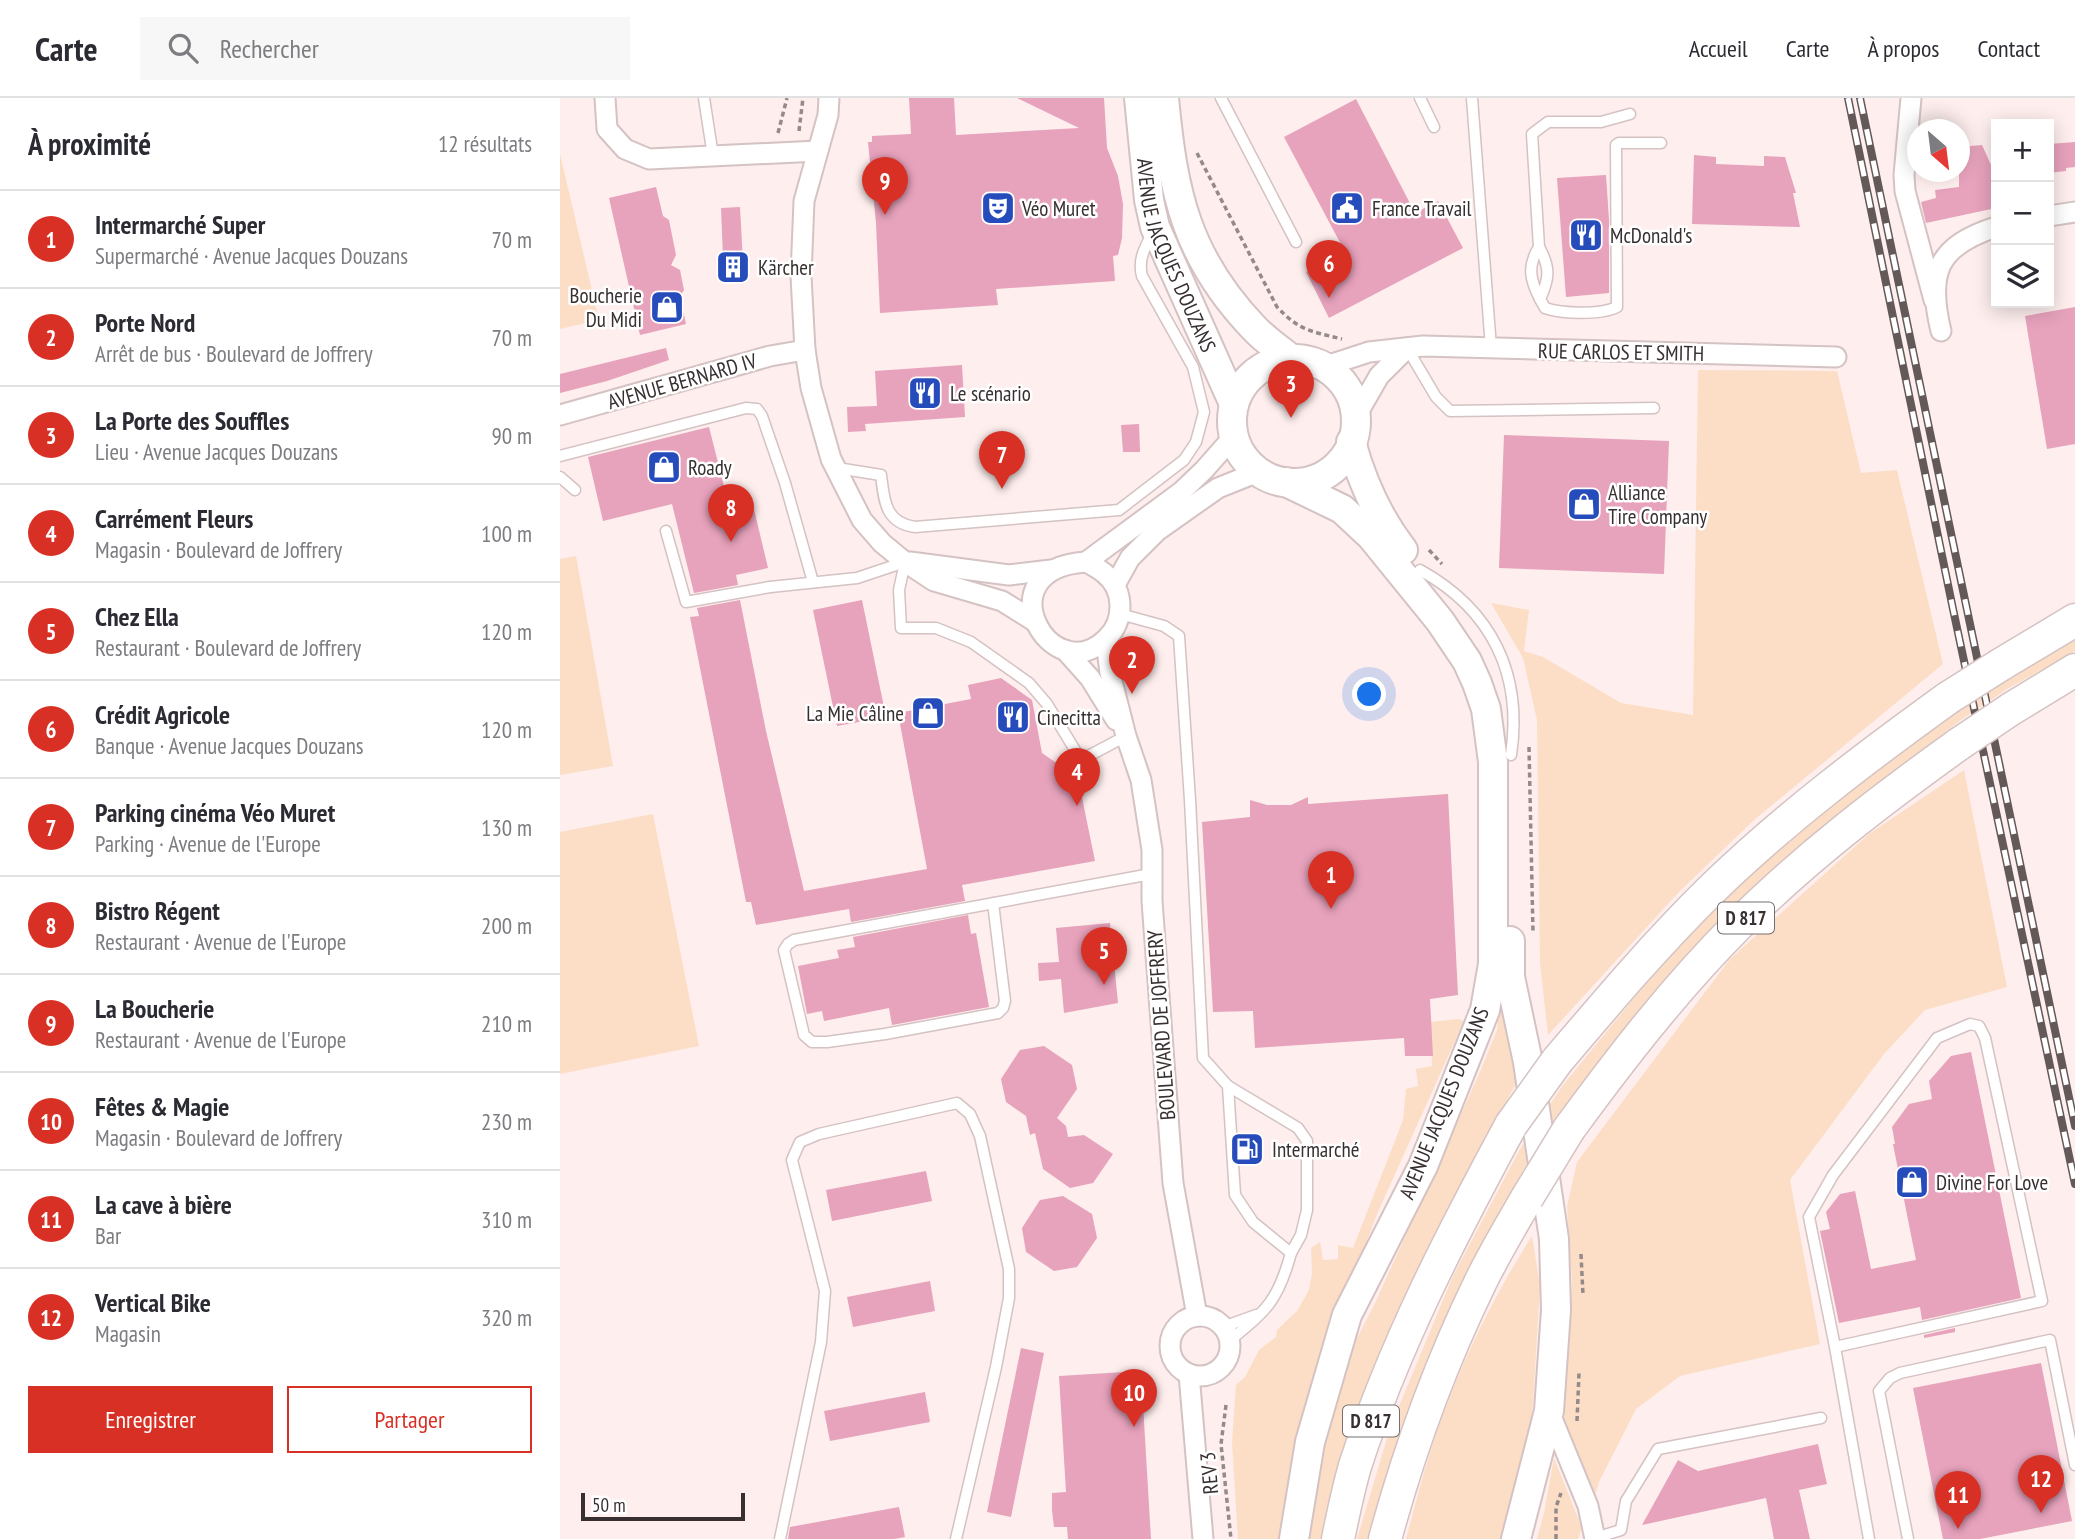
<!DOCTYPE html>
<html lang="fr">
<meta charset="utf-8">
<style>
:root{--surface:#fff;--page:#f7f7f7;--text:#2b2b33;--muted:#7c7c81;--line:#e1e1e2;--accent:#d93025}
body{margin:0;font-family:"PT Sans Narrow",sans-serif;background:var(--page);color:var(--text)}
.controls{position:absolute;right:21px;top:21px;display:grid;overflow:hidden;border-radius:0px;box-shadow:0 4px 18px #0003}
.controls button{width:63px;height:63px;display:grid;place-items:center;padding:0;border:0;border-bottom:2px solid var(--line);background:var(--surface);color:var(--text);font:35px sans-serif}
.compass{position:absolute;left:1347px;top:21px;width:63px;height:63px;border-radius:50%;background:var(--surface);box-shadow:0 4px 18px #0003;rotate:152deg}
.scale{position:absolute;left:21px;bottom:18px;width:164px;box-sizing:border-box;padding-left:7px;border:4px solid #383030;border-top:0;font-size:19px;line-height:24px;white-space:nowrap;color:#383030;-webkit-text-stroke:5px #fff;paint-order:stroke}
.you{position:absolute;left:810px;top:597px;width:24px;height:24px;margin:-18px;border:5px solid #fff;border-radius:50%;background:#1a73e8;box-shadow:0 0 0 10px #1a73e833}
.badge{display:grid;place-items:center;width:46px;height:46px;border-radius:50%;background:var(--accent);color:#fff;font-size:23px;font-weight:700}
.pin{position:absolute;translate:-50% -58px;filter:drop-shadow(0 2px 4px #0008)}
.pin::after{content:'';position:absolute;top:37px;width:24px;height:21px;background:inherit;clip-path:polygon(0 0,100% 0,50% 100%)}
.list{margin:0;padding:0;list-style:none}
h2{display:flex;justify-content:space-between;align-items:center;height:91px;margin:0;padding:0 28px;font-size:30px}
h2 small{font-size:23px;font-weight:400;color:var(--muted)}
.list li{display:grid;grid-template-columns:46px 1fr auto;gap:21px;align-items:center;box-sizing:border-box;height:98px;padding:0 28px;border-top:2px solid var(--line)}
.list b{display:block;font-size:26px;white-space:nowrap}
.list p{margin:0;font-size:23px;white-space:nowrap;color:var(--muted)}
.list em{font-size:23px;font-style:normal;color:var(--muted)}
.actions{display:flex;gap:14px;padding:21px 28px}
.actions a{flex:1;padding:16px 0;border:2px solid var(--accent);border-radius:0px;text-align:center;font-size:24px;color:var(--accent)}
.actions .main{background:var(--accent);color:#fff}
.icon{flex:none;width:38px;height:38px;fill:none;stroke:currentColor;stroke-width:2;stroke-linecap:round;stroke-linejoin:round}
.map{position:relative;flex:none;width:1515px;height:1441px;overflow:hidden}
header{display:flex;align-items:center;gap:42px;box-sizing:border-box;height:98px;padding:0 35px;background:var(--surface);border-bottom:2px solid var(--line)}
header strong{font-size:33px}
nav{display:flex;gap:38px;margin-inline-start:auto;font-size:24px}
.search{width:490px;height:63px;background:var(--page);display:flex;align-items:center;gap:18px;box-sizing:border-box;padding:0 24px;border-radius:0px;color:var(--muted);font-size:26px}
main{display:flex}
aside{flex:1;background:var(--surface)}
.map>svg:first-child{display:block}
</style>
<header>
<strong>Carte</strong>
<div class="search"><svg class="icon" aria-label="search" viewBox="0 0 24 24"><circle cx="10" cy="10" r="6"/><path d="M15 15l6 6"/></svg>Rechercher</div>
<nav><a>Accueil</a><a>Carte</a><a>À propos</a><a>Contact</a></nav>
</header>
<main>
<aside>
<h2>À proximité<small>12 résultats</small></h2>
<ul class="list">
<li><span class="badge">1</span><div><b>Intermarché Super</b><p>Supermarché · Avenue Jacques Douzans</p></div><em>70 m</em></li>
<li><span class="badge">2</span><div><b>Porte Nord</b><p>Arrêt de bus · Boulevard de Joffrery</p></div><em>70 m</em></li>
<li><span class="badge">3</span><div><b>La Porte des Souffles</b><p>Lieu · Avenue Jacques Douzans</p></div><em>90 m</em></li>
<li><span class="badge">4</span><div><b>Carrément Fleurs</b><p>Magasin · Boulevard de Joffrery</p></div><em>100 m</em></li>
<li><span class="badge">5</span><div><b>Chez Ella</b><p>Restaurant · Boulevard de Joffrery</p></div><em>120 m</em></li>
<li><span class="badge">6</span><div><b>Crédit Agricole</b><p>Banque · Avenue Jacques Douzans</p></div><em>120 m</em></li>
<li><span class="badge">7</span><div><b>Parking cinéma Véo Muret</b><p>Parking · Avenue de l'Europe</p></div><em>130 m</em></li>
<li><span class="badge">8</span><div><b>Bistro Régent</b><p>Restaurant · Avenue de l'Europe</p></div><em>200 m</em></li>
<li><span class="badge">9</span><div><b>La Boucherie</b><p>Restaurant · Avenue de l'Europe</p></div><em>210 m</em></li>
<li><span class="badge">10</span><div><b>Fêtes &amp; Magie</b><p>Magasin · Boulevard de Joffrery</p></div><em>230 m</em></li>
<li><span class="badge">11</span><div><b>La cave à bière</b><p>Bar</p></div><em>310 m</em></li>
<li><span class="badge">12</span><div><b>Vertical Bike</b><p>Magasin</p></div><em>320 m</em></li>
</ul>
<div class="actions"><a class="main">Enregistrer</a><a>Partager</a></div>
</aside>
<div class="map">
<svg width="1515" height="1441" viewBox="0 0 1515 1441">
<rect width="100%" height="100%" fill="#feeeee"/>
<g fill="#fbdec5">
<polygon points="0,56 39,222 0,231"/>
<polygon points="1138,272 1277,273 1301,375 1337,372 1383,566 1194,722 1118,795 988,937 980,865 977,622 963,560 931,505 969,512 964,553 983,559 1061,605 1133,617"/>
<polygon points="16,458 53,668 0,677 0,461"/>
<polygon points="1515,538 1515,553 1447,591 1401,622 1298,701 1224,762 1019,991 964,1071 890,1215 832,1362 809,1441 797,1441 830,1330 893,1178 960,1051 1003,987 1079,894 1143,823 1216,751 1364,632"/>
<polygon points="1404,672 1447,889 1365,912 1324,956 1230,1082 1260,1246 1120,1278 1076,1311 1039,1384 1033,1404 1004,1322 1012,1183 1007,1109 1017,1064 1170,861 1309,736"/>
<polygon points="93,716 139,948 0,976 0,734"/>
<polygon points="943,899 959,980 904,1082 766,1426 763,1441 745,1441 760,1340 784,1266 816,1203 920,974 937,932 940,901"/>
<polygon points="898,921 904,923 817,1116 742,1315 727,1391 724,1441 678,1441 672,1344 676,1287 685,1279 699,1252 716,1239 717,1232 737,1213 749,1192 752,1175 751,1150 760,1144 763,1162 778,1161 778,1147 793,1150 843,1022 846,991 858,988 856,971 872,968 871,924"/>
<path d="M972,1138l8,49 -7,119 -10,72 -18,63h-99c8,-29 15,-59 25,-89 23,-74 59,-148 101,-214z"/>
<polygon points="994,1360 1022,1430 1018,1441 977,1441 984,1415"/>
</g>
<g fill="#e7a2bc">
<polygon points="349,0 394,0 396,37 519,30 457,0 544,0 547,50 558,78 563,106 562,140 558,157 553,158 555,183 436,191 438,207 320,215 316,125 308,44 312,44 312,38 351,36"/>
<polygon points="796,1 855,115 878,103 903,150 769,220 746,174 785,154 724,39"/>
<polygon points="1515,44 1515,69 1506,70 1506,73 1489,75 1489,46"/>
<polygon points="1422,47 1436,78 1436,110 1366,125 1361,104 1376,100 1375,92 1399,89 1399,49"/>
<polygon points="1134,57 1156,59 1156,66 1204,68 1204,58 1225,59 1236,95 1233,95 1240,129 1132,126"/>
<polygon points="1046,77 1049,122 1049,195 1006,199 997,80"/>
<polygon points="96,89 103,118 109,122 116,157 111,167 120,172 124,192 120,198 126,226 80,237 49,100"/>
<polygon points="180,109 184,183 164,184 161,110"/>
<polygon points="1515,209 1515,346 1487,351 1465,218"/>
<polygon points="106,250 109,262 47,283 0,295 0,276"/>
<polygon points="402,267 405,319 305,326 306,333 288,334 287,309 317,308 315,273"/>
<polygon points="579,326 580,354 563,354 561,327"/>
<polygon points="149,329 170,412 193,407 208,470 176,477 178,487 134,495 112,406 43,423 28,359"/>
<polygon points="944,337 1109,343 1104,476 939,470"/>
<polygon points="180,502 206,633 244,793 367,771 338,615 411,601 408,587 441,580 472,602 482,655 518,680 535,763 402,787 405,803 291,824 289,811 196,827 191,804 186,804 130,519 139,518 137,510"/>
<polygon points="302,502 326,619 277,628 253,512"/>
<polygon points="888,696 898,897 870,901 873,958 845,958 844,940 695,950 693,913 653,914 642,724 690,719 690,702 707,707 731,707 748,699 748,706"/>
<polygon points="408,817 411,836 416,835 429,909 332,927 329,910 264,923 262,913 247,916 238,868 279,860 277,852 295,849 293,839"/>
<polygon points="550,825 558,905 504,915 501,881 479,883 478,865 499,864 496,830"/>
<polygon points="484,948 512,967 517,991 497,1020 506,1028 508,1039 524,1037 553,1056 533,1085 510,1090 483,1071 475,1035 470,1037 466,1018 446,1004 441,981 460,952"/>
<polygon points="1411,954 1461,1200 1362,1222 1360,1209 1279,1225 1260,1133 1270,1131 1266,1114 1280,1096 1295,1093 1311,1171 1356,1162 1333,1046 1335,1046 1332,1029 1349,1006 1372,1001 1369,983 1391,958"/>
<polygon points="366,1073 372,1103 272,1123 266,1092"/>
<polygon points="503,1098 532,1116 537,1140 517,1169 494,1173 466,1154 462,1130 480,1102"/>
<polygon points="370,1183 375,1213 293,1229 287,1199"/>
<polygon points="1395,1230 1395,1234 1364,1240 1364,1237"/>
<polygon points="461,1250 484,1255 451,1419 427,1414"/>
<polygon points="1481,1265 1512,1423 1420,1441 1383,1441 1353,1290"/>
<polygon points="581,1273 591,1441 508,1441 507,1429 494,1429 492,1412 492,1395 506,1394 499,1278"/>
<polygon points="365,1294 370,1324 270,1343 264,1313"/>
<polygon points="1258,1346 1267,1386 1239,1392 1250,1441 1214,1441 1206,1400 1082,1427 1118,1362 1138,1373"/>
<polygon points="339,1409 345,1439 334,1441 228,1441 230,1429"/>
</g>
<g fill="none" stroke-linecap="round" stroke-linejoin="round">
<g stroke="#d5c2c2" stroke-width="13">
<g id="lane">
<polyline points="144,0 153,58"/>
<polyline points="661,0 736,144"/>
<polyline points="860,0 874,29"/>
<polyline points="912,0 931,250"/>
<path d="M1070,16l-29,8h-53l-16,12 7,113c11,20 11,31 1,52l5,9c17,6 56,7 72,-1l-1,-162 3,-2h42"/>
<path d="M979,149c-12,19 -9,33 1,52"/>
<polyline points="847,250 876,299 890,313 1094,310"/>
<polyline points="0,358 186,310 197,311 202,318 225,385 253,484"/>
<path d="M277,370l44,7c3,25 4,48 34,52l204,-17 65,-50 12,-18 8,-30 -11,-45 -51,-91c-4,-16 2,-27 10,-42"/>
<polyline points="0,379 15,392"/>
<polyline points="106,433 126,504 210,489 297,480 345,464"/>
<polyline points="345,464 339,492 341,530 376,530 411,544 469,585 487,606 521,662 566,638"/>
<path d="M860,472c72,40 103,104 91,185"/>
<path d="M560,516l44,12 15,10 11,164 13,258 25,28 7,109 18,27 38,31c-13,48 -24,57 -62,88"/>
<polyline points="433,805 445,903 443,910 438,915 325,936 267,944 252,944 244,937 224,852 228,846 234,842 591,776"/>
<polyline points="668,988 738,1030 747,1043 747,1112 741,1137 731,1155"/>
<polyline points="663,1229 696,1217"/>
<polyline points="1275,1249 1482,1203 1425,940 1419,928 1410,926 1377,940 1273,1077 1249,1119 1275,1249 1309,1441"/>
<polyline points="1035,1440 1061,1432 1066,1403 1098,1351 1261,1320"/>
<polyline points="220,1441 261,1244 265,1193 232,1062 240,1044 259,1036 397,1005 410,1016 420,1038 449,1171 449,1200 436,1269 396,1441"/>
<polyline points="1348,1441 1319,1293 1330,1280 1340,1275 1490,1242 1515,1367"/>
</g>
</g>
<g stroke="#d5c2c2" stroke-width="23">
<g id="street">
<polyline points="45,0 47,31 65,51 89,61 258,53"/>
<polyline points="269,0 268,17 244,103 241,178 245,252 251,290 271,361 302,422 322,445 345,464 374,483 442,503 474,523"/>
<polyline points="1351,0 1344,77 1345,93 1374,202"/>
<polyline points="1489,118 1515,114"/>
<path d="M1381,233c-14,-58 -4,-85 55,-104"/>
<polyline points="763,269 809,254 863,248 1276,259"/>
<polyline points="0,317 210,258 245,252"/>
<polyline points="796,318 819,278 847,250"/>
<polyline points="350,464 449,477 491,472"/>
<path d="M526,464c6,3 13,7 18,11 21,16 21,49 2,66 -55,53 -124,-70 -20,-77z"/>
<polyline points="526,464 621,394 644,372 674,338"/>
<polyline points="555,487 570,460 597,433 658,390 698,374"/>
<polyline points="546,542 550,575 566,638 581,682 592,752 592,803 613,1085 637,1218"/>
<polyline points="505,552 530,580 556,622"/>
<circle cx="640" cy="1248" r="30"/>
<polyline points="629,1276 643,1441"/>
<polyline points="989,1313 1028,1408 1035,1441"/>
</g>
</g>
<g stroke="#d5c2c2" stroke-width="32">
<g id="secondary">
<path id="s1" d="M579,0l10,102 6,27 79,177"/>
<path d="M604,0c9,95 22,159 90,230 11,12 25,21 37,31"/>
<circle cx="734" cy="323" r="62"/>
<path d="M791,344c11,40 27,76 52,108"/>
<polyline points="726,384 782,411 811,438 880,523 907,563 917,585 926,611 933,664 933,866 925,912 863,1068 787,1217 750,1344 734,1441"/>
<polyline points="950,843 950,879 968,964 994,1141 996,1212 989,1313 956,1441"/>
</g>
</g>
<g stroke="#d5c2c2" stroke-width="35">
<g id="primary">
<polyline points="1440,567 1515,522"/>
<polyline points="1451,611 1515,572"/>
<path d="M997,963c50,-59 99,-117 154,-171 73,-71 154,-132 237,-192"/>
<path d="M1009,1031c52,-71 106,-141 169,-204 67,-67 143,-125 221,-181"/>
<path d="M778,1441c5,-24 10,-49 17,-73 39,-120 96,-230 156,-341"/>
<path d="M825,1441c24,-88 55,-174 95,-256 14,-29 31,-57 47,-85"/>
</g>
</g>
<g stroke="#958a8a" stroke-width="3.5" stroke-dasharray="5 3.5" stroke-linecap="butt">
<polyline points="239,33 243,0"/>
<polyline points="218,35 227,0"/>
<path d="M637,55l80,154c23,24 33,24 65,32"/>
<polyline points="869,452 882,466"/>
<polyline points="969,649 973,834"/>
<polyline points="1021,1156 1023,1197"/>
<polyline points="666,1307 661,1346 671,1441"/>
<polyline points="1017,1323 1019,1275"/>
<polyline points="996,1441 996,1409 1001,1395"/>
</g>
<use href="#lane" stroke="#fff" stroke-width="10"/>
<use href="#street" stroke="#fff" stroke-width="19"/>
<use href="#secondary" stroke="#fff" stroke-width="28"/>
<use href="#primary" stroke="#fff" stroke-width="32"/>
<g stroke="#635959" stroke-width="8">
<g id="rail">
<polyline points="1288,0 1393,511 1515,1086"/>
<polyline points="1300,0 1515,1028"/>
</g>
</g>
<use href="#rail" stroke="#fff" stroke-width="5" stroke-dasharray="16" stroke-linecap="butt"/>
<g stroke="#d5c2c2" stroke-width="35" stroke-linecap="butt">
<g id="primary-bridge">
<polyline points="1388,600 1440,567"/>
<polyline points="1399,646 1451,611"/>
<polyline points="951,1027 997,963"/>
<polyline points="967,1100 1009,1031"/>
</g>
</g>
<use href="#primary-bridge" stroke="#fff" stroke-width="32"/>
</g>
<defs>
<g id="theatre-square" transform="scale(1.75)"><rect x="-9" y="-9" width="18" height="18" rx="4" fill="#264bba" stroke="#fff"/><path d="M-5-5.5Q0-4 5-5.5V0Q5 5 0 6Q-5 5-5 0ZM-3.3-2.5H-1v1.5H-3.3ZM1-2.5H3.3v1.5H1ZM-2.8 1Q0 5.5 2.8 1Z" fill="#fff"/></g>
<g id="civic-square" transform="scale(1.75)"><rect x="-9" y="-9" width="18" height="18" rx="4" fill="#264bba" stroke="#fff"/><path d="M-.6-6.5H3V-4.5H.6V-3L4-1V1h2V6H-6V1h2V-1L-.6-3ZM-1.2 2.5V6h2.4V2.5Z" fill="#fff"/></g>
<g id="restaurant-square" transform="scale(1.75)"><rect x="-9" y="-9" width="18" height="18" rx="4" fill="#264bba" stroke="#fff"/><path d="M-5-6h1v4h1v-4h1v4h1v-4h1v5L-1.5 .5V6h-2V.5L-5-1ZM5-6V6H3V1.5H1.5Q1.5-4 5-6Z" fill="#fff"/></g>
<g id="building-square" transform="scale(1.75)"><rect x="-9" y="-9" width="18" height="18" rx="4" fill="#264bba" stroke="#fff"/><path d="M-4-6H4V6H1V3H-1V6H-4ZM-2.5-4.3h1.7v1.8h-1.7ZM.8-4.3h1.7v1.8H.8ZM-2.5-1h1.7V.8h-1.7ZM.8-1h1.7V.8H.8Z" fill="#fff"/></g>
<g id="shop-square" transform="scale(1.75)"><rect x="-9" y="-9" width="18" height="18" rx="4" fill="#264bba" stroke="#fff"/><path d="M-5-2.5h2.3a2.7 3.5 0 0 1 5.4 0H5L5.5 6h-11ZM-1.5-2.5h3a1.5 2.3 0 0 0-3 0Z" fill="#fff"/></g>
<g id="fuel-square" transform="scale(1.75)"><rect x="-9" y="-9" width="18" height="18" rx="4" fill="#264bba" stroke="#fff"/><path d="M-5.5-6h7V0h2V4h1.3V-2.5L3-4.5l.8-.8L6-3V5H2.5V1h-1V6h-7ZM-4.2-4.7v3.2H.2V-4.7Z" fill="#fff"/></g>
</defs>
<g fill-rule="evenodd">
<use href="#theatre-square" x="438" y="110"/>
<use href="#civic-square" x="787" y="110"/>
<use href="#restaurant-square" x="1026" y="137"/>
<use href="#building-square" x="173" y="169"/>
<use href="#shop-square" x="107" y="209"/>
<use href="#restaurant-square" x="365" y="295"/>
<use href="#shop-square" x="104" y="369"/>
<use href="#shop-square" x="1024" y="406"/>
<use href="#shop-square" x="368" y="615"/>
<use href="#restaurant-square" x="453" y="619"/>
<use href="#fuel-square" x="687" y="1051"/>
<use href="#shop-square" x="1352" y="1084"/>
</g>
<g text-anchor="middle" dominant-baseline="central" stroke-width="5" stroke-linejoin="round" paint-order="stroke">
<g fill="#fff" stroke="#746e6e" stroke-width="2">
<rect x="1158" y="804.5" width="56" height="31" rx="5"/>
<rect x="783" y="1307.5" width="56" height="31" rx="5"/>
</g>
<g font-size="19" font-weight="bold" fill="#383030">
<text x="1186" y="820">D 817</text>
<text x="811" y="1323">D 817</text>
</g>
<g font-size="21" fill="#383030" stroke="#fff" text-anchor="start">
<text x="462" y="110">Véo Muret</text>
<text x="812" y="110">France Travail</text>
<text x="1050" y="137">McDonald's</text>
<text x="198" y="169">Kärcher</text>
<text x="82" y="197" text-anchor="end">Boucherie<tspan x="82" dy="24">Du Midi</tspan></text>
<text x="390" y="295">Le scénario</text>
<text x="128" y="369">Roady</text>
<text x="1048" y="394">Alliance<tspan x="1048" dy="24">Tire Company</tspan></text>
<text x="344" y="615" text-anchor="end">La Mie Câline</text>
<text x="477" y="619">Cinecitta</text>
<text x="712" y="1051">Intermarché</text>
<text x="1376" y="1084">Divine For Love</text>
</g>
<g font-size="21" fill="#383030" stroke="#fff">
<text stroke="none"><textPath href="#s1" startOffset="163">AVENUE JACQUES DOUZANS</textPath></text>
<text transform="translate(1061 254) rotate(1)">RUE CARLOS ET SMITH</text>
<text transform="translate(122 283) rotate(-16)">AVENUE BERNARD IV</text>
<text transform="translate(601 927) rotate(-94)">BOULEVARD DE JOFFRERY</text>
<text transform="translate(884 1005) rotate(-68)">AVENUE JACQUES DOUZANS</text>
<text transform="translate(649 1375) rotate(-95)">REV 3</text>
</g>
</g>
</svg>
<div class="controls">
<button>+</button>
<button>−</button>
<button><svg class="icon" aria-label="layers" viewBox="0 0 24 24"><path d="M12 4l9 5-9 5-9-5zM3 14l9 5 9-5"/></svg></button>
</div>
<svg class="compass" viewBox="-18 -18 36 36"><path d="M0-13l5 13h-10z" fill="#e53935"/><path d="M0 13l5-13h-10z" fill="#7c7c81"/></svg>
<div class="scale">50 m</div>
<div class="you"></div>
<div class="pin badge" style="left:771px;top:811px">1</div>
<div class="pin badge" style="left:572px;top:596px">2</div>
<div class="pin badge" style="left:731px;top:320px">3</div>
<div class="pin badge" style="left:517px;top:708px">4</div>
<div class="pin badge" style="left:544px;top:887px">5</div>
<div class="pin badge" style="left:769px;top:200px">6</div>
<div class="pin badge" style="left:442px;top:391px">7</div>
<div class="pin badge" style="left:171px;top:444px">8</div>
<div class="pin badge" style="left:325px;top:117px">9</div>
<div class="pin badge" style="left:574px;top:1329px">10</div>
<div class="pin badge" style="left:1398px;top:1431px">11</div>
<div class="pin badge" style="left:1481px;top:1415px">12</div>
</div>
</main>
